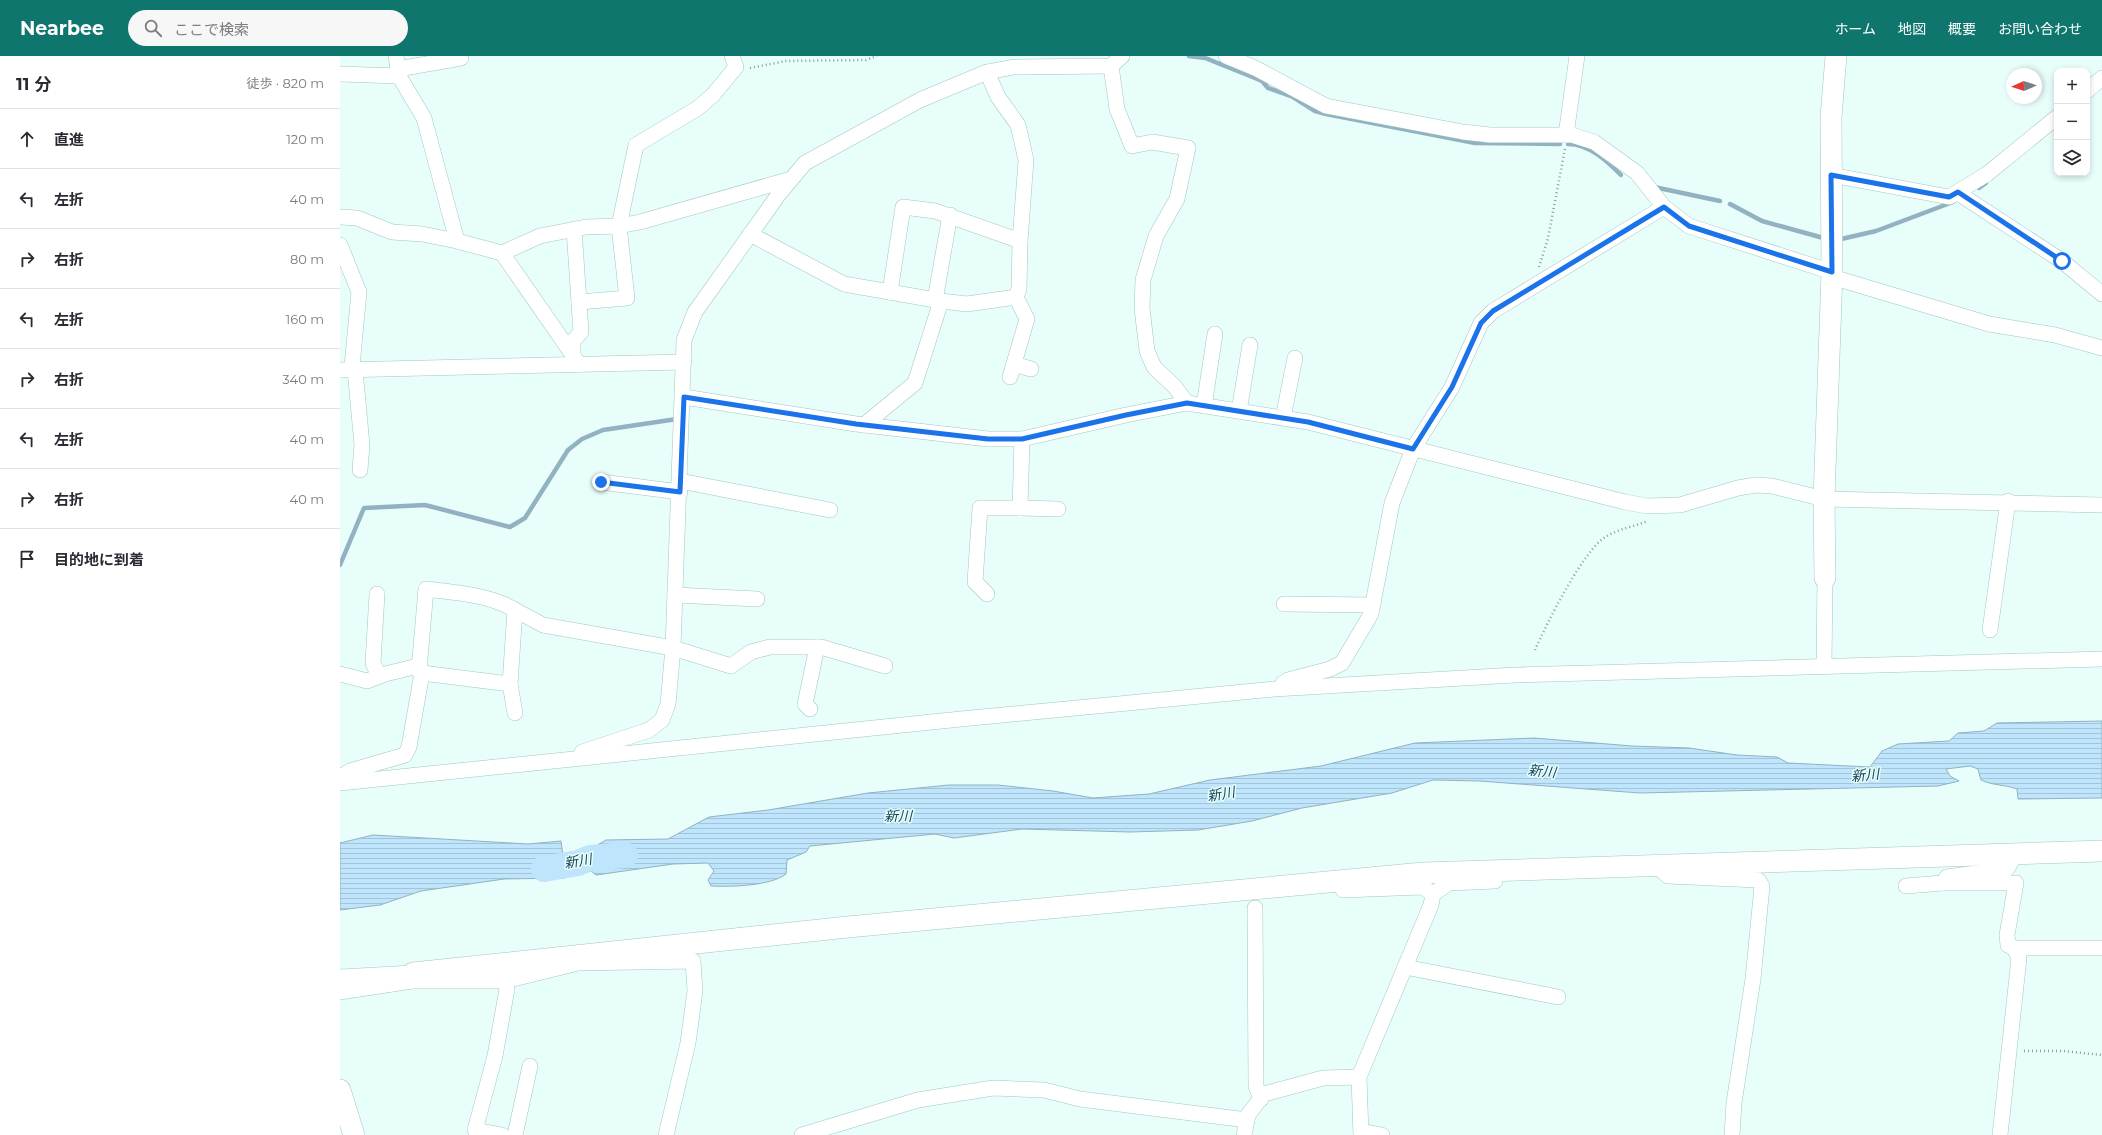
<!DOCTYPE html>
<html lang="ja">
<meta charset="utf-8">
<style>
:root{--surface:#fff;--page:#f7f7f7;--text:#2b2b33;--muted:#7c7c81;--line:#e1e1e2;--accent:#0f766e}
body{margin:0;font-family:Montserrat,"Noto Sans JP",sans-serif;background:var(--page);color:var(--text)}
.controls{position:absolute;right:12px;top:12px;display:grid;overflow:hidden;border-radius:8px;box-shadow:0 2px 6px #0003}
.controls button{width:36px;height:36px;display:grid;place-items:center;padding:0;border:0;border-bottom:1px solid var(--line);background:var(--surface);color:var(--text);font:20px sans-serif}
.compass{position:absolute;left:1666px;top:12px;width:36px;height:36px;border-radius:50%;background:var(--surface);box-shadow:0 2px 6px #0003;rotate:267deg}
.stop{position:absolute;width:12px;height:12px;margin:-9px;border:3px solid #1a73e8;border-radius:50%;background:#fff}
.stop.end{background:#1a73e8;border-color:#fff;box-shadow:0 1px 4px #0008}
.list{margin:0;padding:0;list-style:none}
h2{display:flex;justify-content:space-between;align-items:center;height:52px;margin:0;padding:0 16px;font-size:17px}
h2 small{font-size:13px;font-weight:400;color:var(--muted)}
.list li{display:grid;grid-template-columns:26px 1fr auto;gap:12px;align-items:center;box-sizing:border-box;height:60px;padding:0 16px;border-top:1px solid var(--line)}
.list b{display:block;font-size:15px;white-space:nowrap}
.list em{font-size:13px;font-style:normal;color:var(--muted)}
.icon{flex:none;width:22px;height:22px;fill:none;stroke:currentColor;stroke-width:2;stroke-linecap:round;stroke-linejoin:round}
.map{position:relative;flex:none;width:1762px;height:1079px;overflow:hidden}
header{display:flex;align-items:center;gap:24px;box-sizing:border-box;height:56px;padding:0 20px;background:var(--accent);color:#fff}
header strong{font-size:19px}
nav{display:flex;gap:22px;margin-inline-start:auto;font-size:14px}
.search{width:280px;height:36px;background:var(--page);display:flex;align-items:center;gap:10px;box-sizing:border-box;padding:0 14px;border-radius:22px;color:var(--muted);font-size:15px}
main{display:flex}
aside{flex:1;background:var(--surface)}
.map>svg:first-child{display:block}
</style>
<header>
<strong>Nearbee</strong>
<div class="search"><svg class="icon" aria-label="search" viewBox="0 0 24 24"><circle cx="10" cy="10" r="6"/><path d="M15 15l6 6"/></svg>ここで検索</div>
<nav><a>ホーム</a><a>地図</a><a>概要</a><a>お問い合わせ</a></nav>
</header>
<main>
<aside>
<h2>11 分<small>徒歩 · 820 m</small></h2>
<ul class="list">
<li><svg class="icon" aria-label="ahead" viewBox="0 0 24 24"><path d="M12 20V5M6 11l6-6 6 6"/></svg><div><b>直進</b></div><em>120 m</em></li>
<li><svg class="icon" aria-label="left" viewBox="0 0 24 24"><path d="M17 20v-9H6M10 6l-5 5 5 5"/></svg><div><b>左折</b></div><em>40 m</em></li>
<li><svg class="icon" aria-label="right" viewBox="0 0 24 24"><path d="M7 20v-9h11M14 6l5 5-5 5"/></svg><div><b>右折</b></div><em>80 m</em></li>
<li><svg class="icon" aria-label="left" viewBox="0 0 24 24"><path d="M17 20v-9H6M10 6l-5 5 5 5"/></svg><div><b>左折</b></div><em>160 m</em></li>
<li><svg class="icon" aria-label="right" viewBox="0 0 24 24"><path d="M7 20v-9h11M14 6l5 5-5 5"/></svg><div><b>右折</b></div><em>340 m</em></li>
<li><svg class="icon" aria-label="left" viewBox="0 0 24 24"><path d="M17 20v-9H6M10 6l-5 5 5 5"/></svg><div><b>左折</b></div><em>40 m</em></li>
<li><svg class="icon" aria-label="right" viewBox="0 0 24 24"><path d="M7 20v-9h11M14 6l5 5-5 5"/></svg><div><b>右折</b></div><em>40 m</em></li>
<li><svg class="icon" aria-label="arrive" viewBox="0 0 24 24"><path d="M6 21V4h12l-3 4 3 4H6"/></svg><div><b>目的地に到着</b></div></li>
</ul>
</aside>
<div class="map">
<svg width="1762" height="1079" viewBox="0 0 1762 1079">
<defs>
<pattern id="water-rules" width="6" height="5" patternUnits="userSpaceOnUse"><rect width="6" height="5" fill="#bee5fb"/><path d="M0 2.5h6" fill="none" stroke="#a4c5d8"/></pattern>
</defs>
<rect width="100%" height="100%" fill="#e7fefb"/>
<g fill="url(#water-rules)" stroke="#92b2c1">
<path d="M1762,665v77l-84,1 -1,-10c-14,-5 -23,-3 -36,-9l-3,-11 -8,-3 -24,3 4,7 9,5 -21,5 -298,7 -161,-12 -46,-1 -41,13 -90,15 -50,13 -54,9 -68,2 -108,-3 -68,9 -19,-4 -125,12 -4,6 -19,8 -1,14c-15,12 -56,13 -75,12l-3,-6 6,-9 -6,-8 -35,1 -77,11 -5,-4 -1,-22 16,-9 62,-1 41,-22 59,-7 100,-17 81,-8h49l55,6 40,7 56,-4 61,-14 111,-14 94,-23 119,-5 98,8 57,2 48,7 40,2 11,6 82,4 12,-16 16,-7 51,-3 9,-8 26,-2 13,-8z"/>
<polygon points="33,779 188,788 221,785 223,800 238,800 239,812 224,813 225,822 164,823 81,835 40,849 0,854 0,787"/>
</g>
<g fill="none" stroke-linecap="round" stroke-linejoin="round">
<g stroke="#92b2c1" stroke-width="4.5">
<polyline points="849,0 865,2 910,20 922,25 928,32 953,41 975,55 986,58 1135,87 1220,88"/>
<path d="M1228,88c21,0 39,17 53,31"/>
<polyline points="1314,131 1380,145"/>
<polyline points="1639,132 1646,127"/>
<polyline points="1390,148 1422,165 1487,183"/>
<polyline points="1497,184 1536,175 1613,146"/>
<polyline points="0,509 24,452 85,449 170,471 185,462 228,394 242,383 263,374 337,363"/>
</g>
<polyline stroke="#bee5fb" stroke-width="26" points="204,813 238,807 250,802 285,799"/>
<g stroke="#a2c7c2" stroke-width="16">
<g id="street">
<polyline points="56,0 59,20 84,62 117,185 162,197 200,180 246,171 279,170 287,242 239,246"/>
<polyline points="392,0 396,11 373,39 358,52 296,89 279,170 300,166 451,123"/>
<polyline points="886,0 915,12 986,50 1123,76 1150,79 1232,79 1254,86 1297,117 1324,151 1349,170 1492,216"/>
<polyline points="771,10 777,53 792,90 812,86 848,92 837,143 816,180 803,224 802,252 807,295 814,311 835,331 847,347"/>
<polyline points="58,13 121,2"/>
<polyline points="0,18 59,20"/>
<polyline points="1747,35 1762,22"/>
<polyline points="1226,79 1237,0"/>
<polyline points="1491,119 1609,141 1647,118 1717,61"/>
<polyline points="1618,137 1722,205 1762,238"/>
<polyline points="0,161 17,162 52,176 82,178 117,185"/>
<polyline points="410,178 504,228 601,245"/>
<polyline points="0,189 19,236 12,310 15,314 22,389 20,414"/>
<polyline points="162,197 239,308"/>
<polyline points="1492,221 1649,268 1715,279 1762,292"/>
<polyline points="550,236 563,151 595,155 680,185"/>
<polyline points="595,244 610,159"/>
<polyline points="233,301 233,285 241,276 234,173"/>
<polyline points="674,308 691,313"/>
<polyline points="0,314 344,306"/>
<polyline points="670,321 687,263 676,241"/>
<polyline points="344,341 516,368 648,383 682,383 786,359 847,347 968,366 1285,446 1307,450 1340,449 1398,432 1416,429 1432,430 1484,443 1762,449"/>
<polyline points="864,350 875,278"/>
<polyline points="899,355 910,289"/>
<polyline points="943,362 955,302"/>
<polyline points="524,369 575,327 601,245 627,248 676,241 679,233 680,185 686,104 678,69 658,41 647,16"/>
<polyline points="340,425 490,454"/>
<polyline points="261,426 340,436"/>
<polyline points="680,452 718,453"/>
<polyline points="37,538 33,607 39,620"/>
<polyline points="647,538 635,526 640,452 680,452 682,383"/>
<polyline points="335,539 417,543"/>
<polyline points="944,548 1032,549"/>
<polyline points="175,554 203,569 333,592 391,610 411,596 430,591 481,591 545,610"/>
<polyline points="1650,574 1668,445"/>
<polyline points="1484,610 1485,522"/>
<path d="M79,614l7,-81c31,4 62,5 89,21l-5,74 -88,-11"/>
<polyline points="0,618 27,625 45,618 74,611 82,617 69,691 65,699 10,715 0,721"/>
<polyline points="943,627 948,624 990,613 1002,607 1031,558 1052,447 1073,393 1112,331 1141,267 1153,255 1324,151"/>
<polyline points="170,628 175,657"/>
<polyline points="470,653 465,648 477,591"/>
<polyline points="242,696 309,674 322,664 328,648 333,592 344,284 355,256 439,138 465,107 580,44 647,16 674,11 771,10 782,0"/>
<polyline points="0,727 621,663 934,633 1175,619 1762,603"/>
<polyline points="1314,808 1328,820 1418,824 1422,830 1413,923 1394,1047 1392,1079"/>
<polyline points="1566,830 1603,827"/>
<polyline points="1003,834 1083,831 1093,838 1091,849 1019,1021 1021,1079"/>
<polyline points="1093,838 1109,827 1155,825"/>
<polyline points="915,852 916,1030 921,1043"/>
<polyline points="1674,892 1762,892"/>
<polyline points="1065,911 1218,941"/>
<polyline points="0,921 73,917 72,925 0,936"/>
<polyline points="73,925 165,925 238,907 353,905 355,935 348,987 326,1079"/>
<polyline points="1021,1075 1042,1079"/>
<polyline points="162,1079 135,1074 155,1000 167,933 165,925"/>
<polyline points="175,1079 190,1010"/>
<polyline points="462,1079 578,1044 653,1032 704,1034 740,1043 907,1064"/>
<polyline points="904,1079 908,1059 924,1038 983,1022 1019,1021"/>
<polyline points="1660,1079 1679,902 1674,892 1668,889 1667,879 1676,827 1603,827 1607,821 1667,813 1676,798"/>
</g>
</g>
<g stroke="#a2c7c2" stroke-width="22">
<g id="secondary">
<polyline points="1485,522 1484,443 1492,216 1491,61 1496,0"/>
<polyline points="73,917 508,871 1083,817 1762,795"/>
<polyline points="0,1034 14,1079"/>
</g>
</g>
<g stroke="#8a9d9a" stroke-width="2.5" stroke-dasharray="1 3" stroke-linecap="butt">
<polyline points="410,12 446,5 526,4 537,0"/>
<polyline points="1199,211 1208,182 1225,93"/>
<path d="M1195,594c11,-25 49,-102 72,-114 12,-7 28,-10 41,-15"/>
<polyline points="1684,995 1723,995 1762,999"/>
</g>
<use href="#street" stroke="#fff" stroke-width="15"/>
<use href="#secondary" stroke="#fff" stroke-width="21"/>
</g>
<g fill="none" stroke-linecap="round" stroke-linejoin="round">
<polyline stroke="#1a73e8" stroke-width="5" points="261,426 340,436 344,341 516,368 648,383 682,383 786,359 847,347 968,366 1073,393 1112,331 1141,267 1153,255 1324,151 1349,170 1492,216 1491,119 1609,141 1618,136 1722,205"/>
</g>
<g text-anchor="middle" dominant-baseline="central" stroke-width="3" stroke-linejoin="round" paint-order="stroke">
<g font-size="14" font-style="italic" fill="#17445b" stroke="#e7fefb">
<text transform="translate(1202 715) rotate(6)">新川</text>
<text transform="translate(1525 719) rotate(-5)">新川</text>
<text transform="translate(881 738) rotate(-10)">新川</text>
<text x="558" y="760">新川</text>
<text transform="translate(238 805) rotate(-10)">新川</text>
</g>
</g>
</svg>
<div class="controls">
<button>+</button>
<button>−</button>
<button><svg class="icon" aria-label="layers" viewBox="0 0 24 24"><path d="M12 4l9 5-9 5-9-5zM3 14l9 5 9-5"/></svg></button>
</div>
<svg class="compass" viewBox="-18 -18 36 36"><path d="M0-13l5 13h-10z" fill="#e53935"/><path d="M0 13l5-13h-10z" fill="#7c7c81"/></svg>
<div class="stop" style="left:1722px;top:205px"></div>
<div class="stop end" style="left:261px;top:426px"></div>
</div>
</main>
